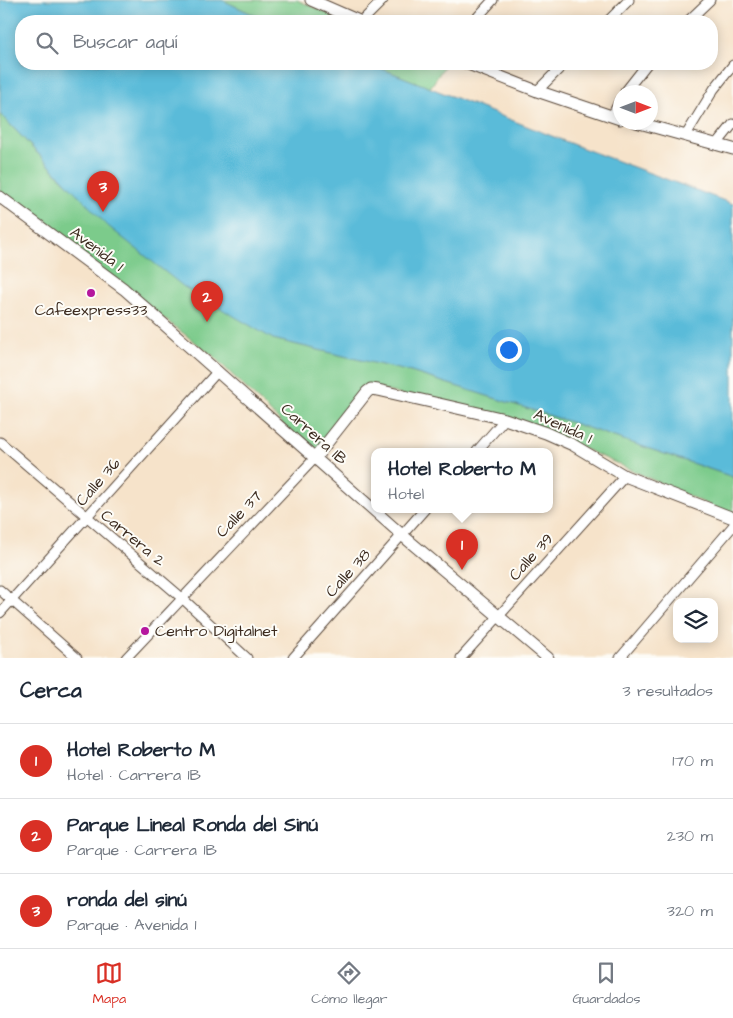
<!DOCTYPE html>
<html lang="es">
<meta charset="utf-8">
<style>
:root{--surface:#fff;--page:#f6f6f7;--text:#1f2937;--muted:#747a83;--line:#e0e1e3;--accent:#d93025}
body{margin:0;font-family:"Architects Daughter",sans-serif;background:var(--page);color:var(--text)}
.controls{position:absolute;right:15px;bottom:15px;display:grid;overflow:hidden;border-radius:10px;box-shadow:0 2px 12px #0003}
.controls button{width:45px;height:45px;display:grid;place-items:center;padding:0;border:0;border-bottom:1px solid var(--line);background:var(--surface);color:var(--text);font:25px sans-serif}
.compass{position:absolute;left:613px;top:85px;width:45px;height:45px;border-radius:50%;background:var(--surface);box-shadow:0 2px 12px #0003;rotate:90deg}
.you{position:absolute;left:508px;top:349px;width:18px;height:18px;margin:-12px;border:4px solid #fff;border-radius:50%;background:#1a73e8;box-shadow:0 0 0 8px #1a73e833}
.badge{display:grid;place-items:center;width:32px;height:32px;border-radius:50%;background:var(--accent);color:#fff;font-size:16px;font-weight:700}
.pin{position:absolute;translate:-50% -41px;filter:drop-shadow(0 1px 2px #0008)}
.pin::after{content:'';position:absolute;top:26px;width:18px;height:15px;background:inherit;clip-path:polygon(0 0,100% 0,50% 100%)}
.popup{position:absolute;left:371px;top:448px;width:182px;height:65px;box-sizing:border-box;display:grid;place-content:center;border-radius:10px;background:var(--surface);filter:drop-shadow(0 1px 4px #0005);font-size:16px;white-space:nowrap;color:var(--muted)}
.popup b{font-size:19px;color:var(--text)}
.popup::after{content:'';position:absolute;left:50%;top:100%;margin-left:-10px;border:10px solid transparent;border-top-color:var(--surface)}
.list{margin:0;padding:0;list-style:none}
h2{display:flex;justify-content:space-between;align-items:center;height:65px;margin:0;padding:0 20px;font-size:21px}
h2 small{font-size:16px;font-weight:400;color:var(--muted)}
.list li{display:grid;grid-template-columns:32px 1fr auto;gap:15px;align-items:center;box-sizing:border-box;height:75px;padding:0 20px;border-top:1px solid var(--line)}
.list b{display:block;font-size:19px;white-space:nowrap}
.list p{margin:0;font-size:16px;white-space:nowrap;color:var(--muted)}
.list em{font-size:16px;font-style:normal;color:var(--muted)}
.icon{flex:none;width:28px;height:28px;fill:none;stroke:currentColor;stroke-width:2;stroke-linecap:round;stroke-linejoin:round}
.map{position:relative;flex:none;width:733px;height:658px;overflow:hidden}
.search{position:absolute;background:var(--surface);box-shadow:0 2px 12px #0003;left:15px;right:15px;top:15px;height:55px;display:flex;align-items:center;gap:12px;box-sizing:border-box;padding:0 18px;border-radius:20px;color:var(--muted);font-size:19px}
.sheet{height:290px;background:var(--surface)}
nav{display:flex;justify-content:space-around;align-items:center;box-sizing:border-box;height:70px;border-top:1px solid var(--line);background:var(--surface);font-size:14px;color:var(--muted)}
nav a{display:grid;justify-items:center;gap:2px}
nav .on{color:var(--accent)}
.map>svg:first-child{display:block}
</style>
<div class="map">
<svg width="733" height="658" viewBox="0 0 733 658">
<rect width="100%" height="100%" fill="#fdfcf7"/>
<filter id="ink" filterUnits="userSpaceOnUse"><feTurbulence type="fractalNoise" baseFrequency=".02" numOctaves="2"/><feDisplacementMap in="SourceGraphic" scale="10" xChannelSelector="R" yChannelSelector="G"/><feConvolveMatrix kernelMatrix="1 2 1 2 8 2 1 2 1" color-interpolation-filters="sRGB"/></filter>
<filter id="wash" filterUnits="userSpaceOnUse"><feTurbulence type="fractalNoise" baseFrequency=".0096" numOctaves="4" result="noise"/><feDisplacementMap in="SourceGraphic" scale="20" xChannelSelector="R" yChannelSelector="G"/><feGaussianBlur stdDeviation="1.12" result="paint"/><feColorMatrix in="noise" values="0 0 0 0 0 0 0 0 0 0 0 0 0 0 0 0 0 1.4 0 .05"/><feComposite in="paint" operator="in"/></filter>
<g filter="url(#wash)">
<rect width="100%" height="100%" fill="#f6e3ca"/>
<g fill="#7ccb8b" stroke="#5c7a54">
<polygon points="222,0 297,0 346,21 267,21"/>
<polygon points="370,64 443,64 445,65 430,88"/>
<polygon points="0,114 64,181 273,339 411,372 564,420 733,477 733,516 558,437 372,387 315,456 212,355 0,195"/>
</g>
<polygon fill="#5abbd9" stroke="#4a727c" points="0,0 222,0 267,21 21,21 21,64 370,64 577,146 733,204 733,477 564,420 411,372 273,339 184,287 108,226 0,114"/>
</g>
<g filter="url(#ink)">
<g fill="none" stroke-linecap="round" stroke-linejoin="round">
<g stroke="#574638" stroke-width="11">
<g id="minor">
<polyline points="362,21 383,0"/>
<polyline points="474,21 493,0"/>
<polyline points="608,21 629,0"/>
<polyline points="688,21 710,0"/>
<polyline points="537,91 564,64"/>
<polyline points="625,92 647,64"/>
<polyline points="612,116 620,100"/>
<polyline points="686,135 714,89 733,65"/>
<polyline points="717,144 733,124"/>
<polyline points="0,442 182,598 247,658"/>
<polyline points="477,451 505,419"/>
<polyline points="0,590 77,658"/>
<polyline points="0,613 218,371"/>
<polyline points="126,658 315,458"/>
<polyline points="293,658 425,509"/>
<polyline points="461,658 625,476"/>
<polyline points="620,658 733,526"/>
</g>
</g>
<g stroke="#574638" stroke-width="13">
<g id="tertiary">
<polyline points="311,0 359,21"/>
<polyline points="468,64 537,91 620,119"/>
<polyline points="636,122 733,149"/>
<polyline points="0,197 124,289 402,535 548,658"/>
<polyline points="315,458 367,392 371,389 378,390 505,419 546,433 573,445 625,476 733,518"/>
</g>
</g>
<use href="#minor" stroke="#fff" stroke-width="9"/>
<use href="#tertiary" stroke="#fff" stroke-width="11"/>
</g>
</g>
<g fill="#b5179e" stroke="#fdfcf7" stroke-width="2">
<circle cx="91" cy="293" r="5"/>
<circle cx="145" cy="631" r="5"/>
</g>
<g text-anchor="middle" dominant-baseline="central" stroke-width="4" stroke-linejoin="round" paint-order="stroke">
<g font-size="16" fill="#3b2a1e" stroke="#fdfcf7">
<text transform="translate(97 249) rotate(37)">Avenida 1</text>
<text transform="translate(563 426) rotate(24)">Avenida 1</text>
<text transform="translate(314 434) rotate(42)">Carrera 1B</text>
<text transform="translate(98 482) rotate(-49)">Calle 36</text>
<text transform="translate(239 514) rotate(-46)">Calle 37</text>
<text transform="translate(133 538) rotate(40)">Carrera 2</text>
<text transform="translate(531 557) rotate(-48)">Calle 39</text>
<text transform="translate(348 573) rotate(-48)">Calle 38</text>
</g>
<g font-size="16" fill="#3b2a1e" stroke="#fdfcf7">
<text x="91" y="310">Cafeexpress33</text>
<text x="155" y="631" text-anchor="start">Centro Digitalnet</text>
</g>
</g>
</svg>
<div class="controls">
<button><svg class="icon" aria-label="layers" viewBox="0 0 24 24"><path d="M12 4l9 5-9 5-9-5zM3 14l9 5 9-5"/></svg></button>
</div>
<svg class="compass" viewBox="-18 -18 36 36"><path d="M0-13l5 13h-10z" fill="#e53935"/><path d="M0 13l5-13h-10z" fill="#747a83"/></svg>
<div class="you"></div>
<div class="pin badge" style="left:462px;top:570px">1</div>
<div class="popup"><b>Hotel Roberto M</b>Hotel</div>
<div class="pin badge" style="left:207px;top:322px">2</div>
<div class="pin badge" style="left:103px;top:212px">3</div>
<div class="search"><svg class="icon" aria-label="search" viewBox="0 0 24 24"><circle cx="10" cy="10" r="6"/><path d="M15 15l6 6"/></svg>Buscar aquí</div>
</div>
<section class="sheet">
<h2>Cerca<small>3 resultados</small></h2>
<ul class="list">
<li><span class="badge">1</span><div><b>Hotel Roberto M</b><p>Hotel · Carrera 1B</p></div><em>170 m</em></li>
<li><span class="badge">2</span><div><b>Parque Lineal Ronda del Sinú</b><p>Parque · Carrera 1B</p></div><em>230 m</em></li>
<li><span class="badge">3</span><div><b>ronda del sinú</b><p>Parque · Avenida 1</p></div><em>320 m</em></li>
</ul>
</section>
<nav>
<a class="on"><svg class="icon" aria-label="map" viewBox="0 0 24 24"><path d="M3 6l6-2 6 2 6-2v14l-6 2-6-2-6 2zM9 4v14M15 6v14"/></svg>Mapa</a>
<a><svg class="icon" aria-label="directions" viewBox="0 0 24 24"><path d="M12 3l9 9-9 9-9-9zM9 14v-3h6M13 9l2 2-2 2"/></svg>Cómo llegar</a>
<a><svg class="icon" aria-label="saved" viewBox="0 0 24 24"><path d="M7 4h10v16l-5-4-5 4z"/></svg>Guardados</a>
</nav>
